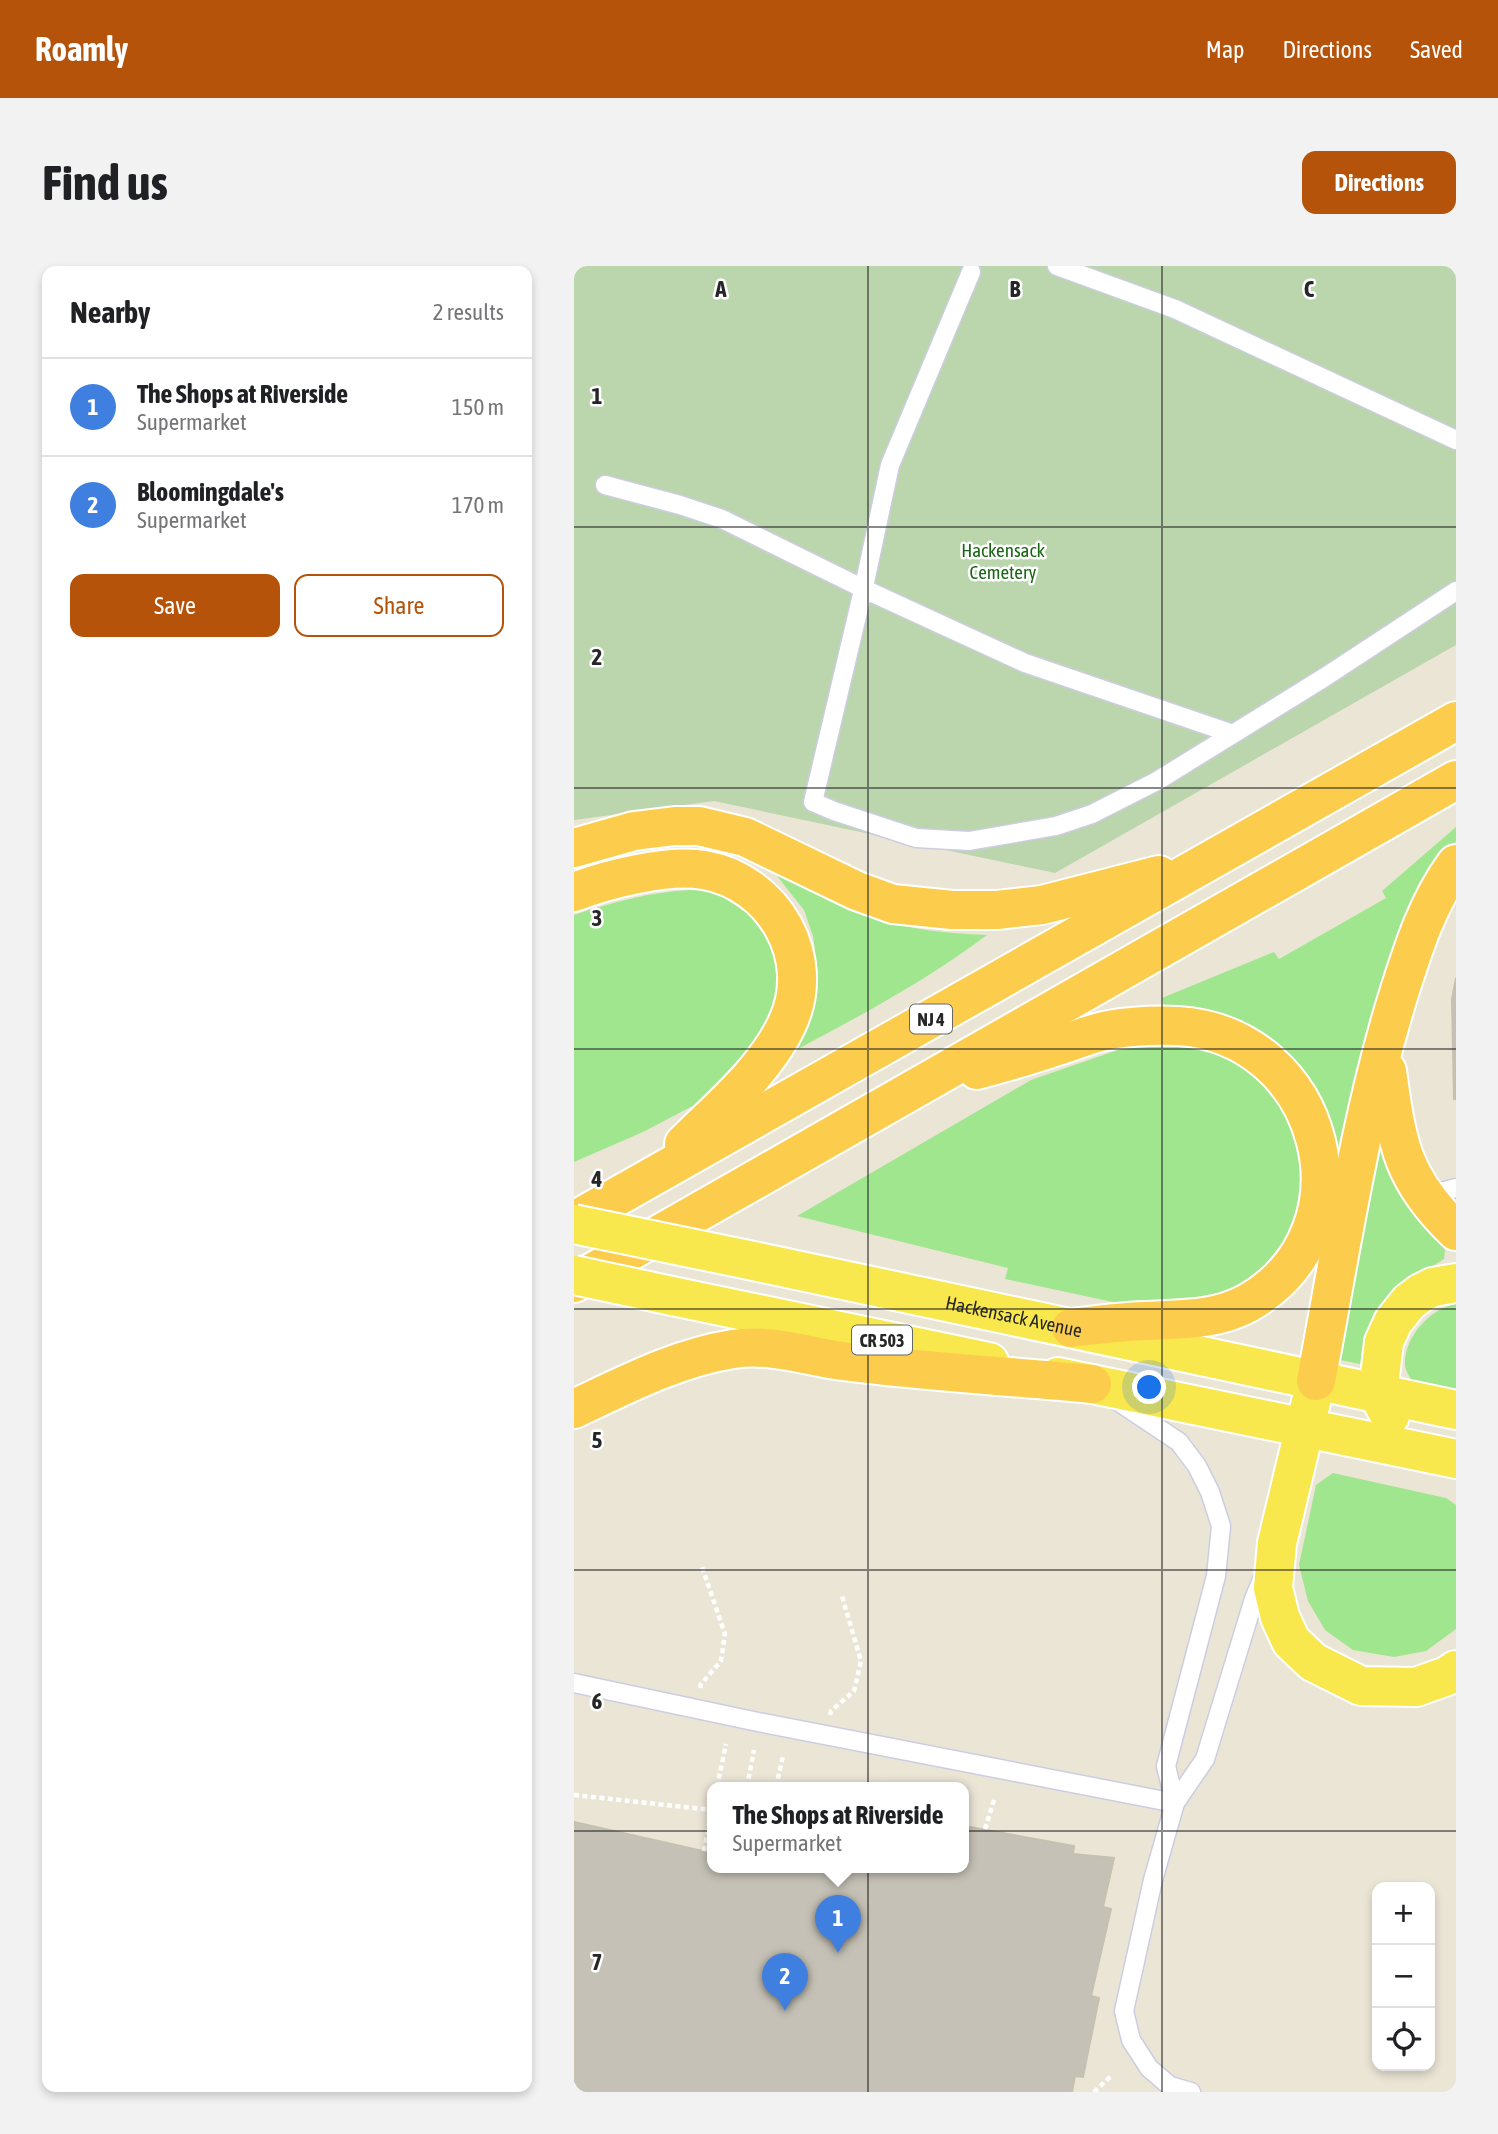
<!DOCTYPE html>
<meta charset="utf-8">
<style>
:root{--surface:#fff;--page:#f2f2f2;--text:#202124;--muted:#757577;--line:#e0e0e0;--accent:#b45309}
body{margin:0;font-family:"Asap Condensed",sans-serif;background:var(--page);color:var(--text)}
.controls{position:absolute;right:21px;bottom:21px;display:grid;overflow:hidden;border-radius:14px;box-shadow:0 4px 10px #0003}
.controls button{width:63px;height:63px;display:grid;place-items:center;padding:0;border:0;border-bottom:2px solid var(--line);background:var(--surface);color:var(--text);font:35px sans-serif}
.you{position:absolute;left:576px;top:1122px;width:24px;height:24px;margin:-18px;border:5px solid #fff;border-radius:50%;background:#1a73e8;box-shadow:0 0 0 10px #1a73e833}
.badge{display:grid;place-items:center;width:46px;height:46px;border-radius:50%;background:var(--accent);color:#fff;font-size:23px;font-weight:700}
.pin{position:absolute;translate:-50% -58px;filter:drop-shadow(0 2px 4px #0008)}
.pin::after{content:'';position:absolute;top:37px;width:24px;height:21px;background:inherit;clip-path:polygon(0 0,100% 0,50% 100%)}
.popup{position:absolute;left:133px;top:1516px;width:262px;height:91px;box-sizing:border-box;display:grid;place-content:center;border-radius:14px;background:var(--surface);filter:drop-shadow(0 2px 5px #0005);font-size:23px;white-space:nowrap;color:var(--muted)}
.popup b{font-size:26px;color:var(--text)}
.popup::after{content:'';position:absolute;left:50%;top:100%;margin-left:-14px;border:14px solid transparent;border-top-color:var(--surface)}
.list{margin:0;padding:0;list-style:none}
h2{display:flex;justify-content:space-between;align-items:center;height:91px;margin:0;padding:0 28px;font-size:30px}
h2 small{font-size:23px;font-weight:400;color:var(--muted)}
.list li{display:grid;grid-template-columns:46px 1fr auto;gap:21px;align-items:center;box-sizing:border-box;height:98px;padding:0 28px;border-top:2px solid var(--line)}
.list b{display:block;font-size:26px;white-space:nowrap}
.list p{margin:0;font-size:23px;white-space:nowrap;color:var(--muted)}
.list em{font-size:23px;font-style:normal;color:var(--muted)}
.actions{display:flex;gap:14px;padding:21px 28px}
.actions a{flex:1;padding:16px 0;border:2px solid var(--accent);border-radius:14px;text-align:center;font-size:24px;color:var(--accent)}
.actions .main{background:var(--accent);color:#fff}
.icon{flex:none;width:38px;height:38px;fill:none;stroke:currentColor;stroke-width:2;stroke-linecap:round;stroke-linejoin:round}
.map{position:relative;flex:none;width:882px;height:1826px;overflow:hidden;border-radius:14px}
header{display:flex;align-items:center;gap:42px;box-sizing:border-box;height:98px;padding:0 35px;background:var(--accent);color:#fff}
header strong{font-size:33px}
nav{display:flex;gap:38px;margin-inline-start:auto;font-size:24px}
.intro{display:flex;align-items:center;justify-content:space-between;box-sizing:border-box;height:168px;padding:0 42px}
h1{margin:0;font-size:49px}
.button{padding:18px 32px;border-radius:14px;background:var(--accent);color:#fff;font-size:24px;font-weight:700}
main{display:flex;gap:42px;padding:0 42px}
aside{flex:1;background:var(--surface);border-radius:14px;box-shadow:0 4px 10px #0003}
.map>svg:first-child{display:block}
</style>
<header>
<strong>Roamly</strong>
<nav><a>Map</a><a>Directions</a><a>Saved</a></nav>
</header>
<div class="intro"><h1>Find us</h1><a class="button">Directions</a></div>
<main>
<aside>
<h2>Nearby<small>2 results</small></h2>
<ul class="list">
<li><span class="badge" style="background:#3f7fe0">1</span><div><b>The Shops at Riverside</b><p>Supermarket</p></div><em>150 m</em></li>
<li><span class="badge" style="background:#3f7fe0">2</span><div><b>Bloomingdale's</b><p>Supermarket</p></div><em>170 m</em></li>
</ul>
<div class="actions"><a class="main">Save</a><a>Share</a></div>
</aside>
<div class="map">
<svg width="882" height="1826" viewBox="0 0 882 1826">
<rect width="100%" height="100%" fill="#ebe5d6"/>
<g fill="#a0e68e">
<polygon points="882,561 882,575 842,633 764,907 749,833 705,779 657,750 590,741 588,732 700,686 705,693 812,632 808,625"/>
<path d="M199,605c31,15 62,32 95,44 38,15 78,18 119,20 -60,45 -125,80 -191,115l-3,-3 22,-48 3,-27 -5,-36 -9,-26z"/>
<path d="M117,624l19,1 13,6 25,17 24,30 7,23 1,26 -29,66 -51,43 -57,30 -69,30v-247c38,-13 77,-23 117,-25z"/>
<polygon points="573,774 628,782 675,799 697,826 716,855 724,883 727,909 723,943 710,975 686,1005 655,1031 567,1042 431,1013 434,1002 223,950 457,814"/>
<path d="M806,881l5,1 9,28 12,27 39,47 -1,9c-32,20 -67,39 -79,77 -3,9 -3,19 -5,28l-20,-4z"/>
<path d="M882,1038v85l-45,-9c-2,-5 -6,-10 -6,-16 -1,-26 25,-56 51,-60z"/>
<polygon points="759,1207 872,1232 882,1239 882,1363 852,1385 820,1391 779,1384 751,1364 734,1335 725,1299 742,1219"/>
</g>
<polygon fill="#bbd6ac" points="0,0 882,0 882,379 481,607 140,535 0,554"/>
<g fill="#c5c1b6" stroke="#c5c1b0" stroke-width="2">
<polygon points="882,712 882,833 880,833 878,733"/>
<polygon points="0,1556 138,1587 138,1601 390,1601 390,1560 500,1580 499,1588 540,1592 529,1641 537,1643 517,1730 525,1732 509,1811 501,1810 498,1826 0,1826"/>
</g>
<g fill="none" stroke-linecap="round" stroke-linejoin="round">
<g stroke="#cccde1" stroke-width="21">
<g id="service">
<polyline points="483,0 601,43 882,174"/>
<polyline points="397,6 316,199 291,316 239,536 260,545 342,572 395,575 482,560 518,548 583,515 751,411 882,325"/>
<polyline points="31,219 106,239 148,253 290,323 451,397 659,468"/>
<polyline points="848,928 867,926 882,922"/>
<polyline points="542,1134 605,1176 623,1200 636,1226 647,1260 642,1310 592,1500 601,1537"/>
<polyline points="0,1417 184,1456 601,1537"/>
<polyline points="617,1826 596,1820 575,1802 557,1774 550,1745 579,1614 601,1537 631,1493 680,1333 690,1309"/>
</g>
</g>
<g stroke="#fff" stroke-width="42">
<g id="primary">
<path id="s1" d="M170,993l712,151"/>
<polyline points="98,1030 415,1096"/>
<polyline points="484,1111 882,1193"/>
<polyline points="737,1136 703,1277 699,1322 706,1351 717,1375 739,1396 787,1420 842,1421 873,1410 882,1404"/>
<polyline points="816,1150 804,1128 810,1076 819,1056 835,1036 847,1027 859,1021 882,1017"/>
</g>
</g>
<g stroke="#fff" stroke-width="42">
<g id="trunk">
<polyline points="0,582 60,565 101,560 125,560 171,571 283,625 319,638 378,644 423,644 468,639 585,609"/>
<path d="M0,626c34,-13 94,-28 130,-22 70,12 114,88 83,154 -22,47 -67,84 -103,120"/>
<path d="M403,804c26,-7 51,-14 77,-23 18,-5 37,-14 55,-17 23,-4 47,-5 69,-4 147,9 197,204 70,277 -33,18 -68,16 -103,18 -25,1 -50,4 -74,7"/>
<path d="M813,805c10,72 14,107 69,160"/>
<polyline points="0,955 882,455"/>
<polyline points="0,1017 882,514"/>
<path d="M742,1115c25,-131 44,-264 84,-391 14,-44 28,-88 56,-126"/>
<path d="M0,1143c51,-24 102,-51 159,-60 36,-6 74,7 110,12 82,11 167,15 249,23"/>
</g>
</g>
<g stroke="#fff" stroke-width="4.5" stroke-dasharray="5 3.5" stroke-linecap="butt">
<polyline points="126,1422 127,1418 147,1395 151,1368 128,1301"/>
<polyline points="256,1449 257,1445 280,1425 287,1395 268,1330"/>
<polyline points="143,1521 152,1478"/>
<polyline points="173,1521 180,1484"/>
<polyline points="202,1521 209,1490"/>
<polyline points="314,1521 316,1513"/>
<polyline points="0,1529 138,1544"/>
<polyline points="411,1563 420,1534"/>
<polyline points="130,1585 138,1543"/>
<polyline points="520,1826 538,1809"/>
</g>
<use href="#service" stroke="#fff" stroke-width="18"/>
<use href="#primary" stroke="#f9e84d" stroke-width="38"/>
<use href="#trunk" stroke="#fccd4d" stroke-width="38"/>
<g stroke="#fff" stroke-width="42" stroke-linecap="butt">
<g id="primary-bridge">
<polyline points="0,958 170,993"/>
<polyline points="0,1009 98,1030"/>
</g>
</g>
<use href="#primary-bridge" stroke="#f9e84d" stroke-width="38"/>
</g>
<path fill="none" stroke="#262626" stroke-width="2" stroke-opacity="0.55" d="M294,0v1826M588,0v1826M0,261h882M0,522h882M0,783h882M0,1043h882M0,1304h882M0,1565h882"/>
<g text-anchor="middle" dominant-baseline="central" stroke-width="5" stroke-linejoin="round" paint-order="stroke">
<g fill="#fff" stroke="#676767" stroke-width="2">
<rect x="336" y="738.5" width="42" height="29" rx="5"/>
<rect x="278" y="1059.5" width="60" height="29" rx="5"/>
</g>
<g font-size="18" font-weight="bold" fill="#262626">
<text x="357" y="753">NJ 4</text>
<text x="308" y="1074">CR 503</text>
</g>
<g font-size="19" fill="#1a6614" stroke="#fff">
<text x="429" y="284">Hackensack<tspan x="429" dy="22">Cemetery</tspan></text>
</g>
<g font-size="19" fill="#262626" stroke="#fff">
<text stroke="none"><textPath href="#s1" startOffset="276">Hackensack Avenue</textPath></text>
</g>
</g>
<g font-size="23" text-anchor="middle" font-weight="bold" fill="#262626" stroke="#fff" stroke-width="5" stroke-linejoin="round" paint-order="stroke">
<text x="147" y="31">A</text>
<text x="441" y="31">B</text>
<text x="735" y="31">C</text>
<text x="23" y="138">1</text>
<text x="23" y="399">2</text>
<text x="23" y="660">3</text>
<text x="23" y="921">4</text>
<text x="23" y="1182">5</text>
<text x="23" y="1443">6</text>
<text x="23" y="1704">7</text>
</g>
</svg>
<div class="controls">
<button>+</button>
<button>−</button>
<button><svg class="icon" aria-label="locate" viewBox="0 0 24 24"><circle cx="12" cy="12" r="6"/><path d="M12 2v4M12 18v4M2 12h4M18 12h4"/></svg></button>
</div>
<div class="you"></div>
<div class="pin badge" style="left:264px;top:1687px;background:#3f7fe0">1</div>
<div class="popup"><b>The Shops at Riverside</b>Supermarket</div>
<div class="pin badge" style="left:211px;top:1745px;background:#3f7fe0">2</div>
</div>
</main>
